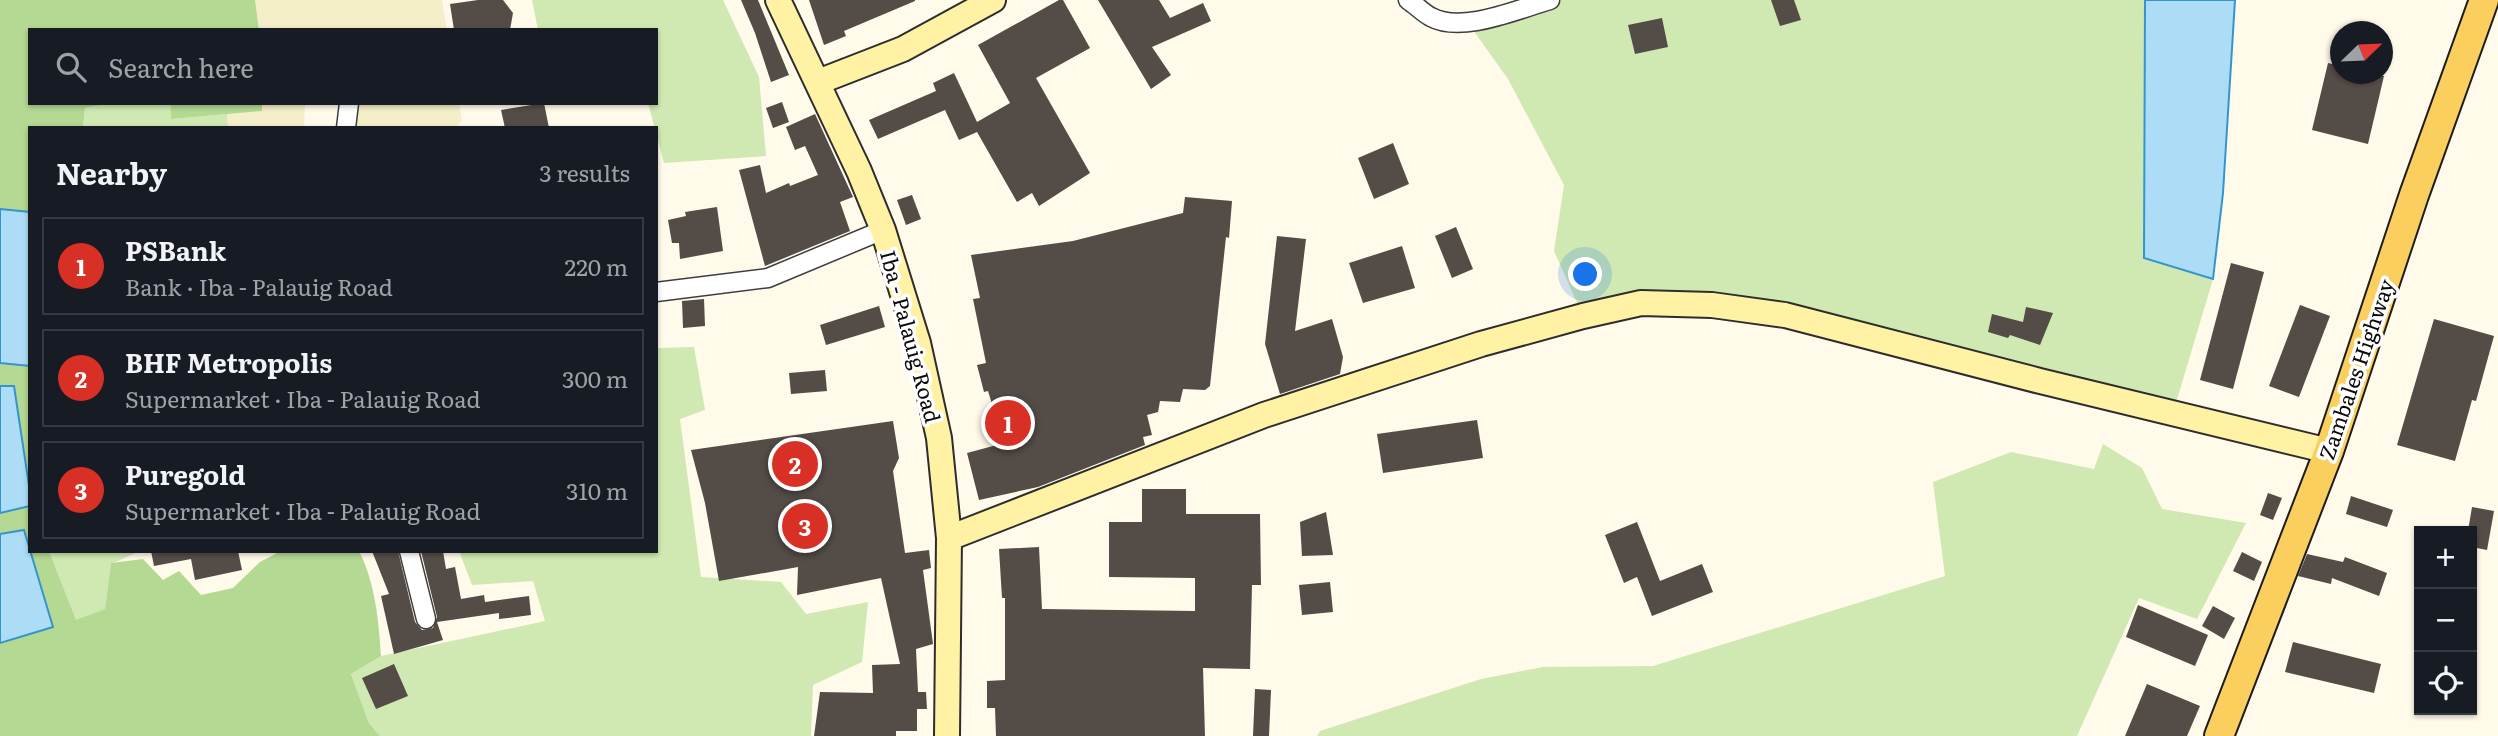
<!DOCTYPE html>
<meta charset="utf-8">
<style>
:root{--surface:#171b24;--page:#20242c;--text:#f1f3f6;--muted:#9ea1a6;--line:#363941;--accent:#d93025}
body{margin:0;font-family:Literata,serif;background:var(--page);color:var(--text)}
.controls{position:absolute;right:21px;bottom:21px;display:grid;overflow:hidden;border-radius:0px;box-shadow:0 2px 5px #0004}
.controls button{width:63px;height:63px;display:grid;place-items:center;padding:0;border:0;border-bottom:2px solid var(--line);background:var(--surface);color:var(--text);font:35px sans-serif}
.compass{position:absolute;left:2330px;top:21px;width:63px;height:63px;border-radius:50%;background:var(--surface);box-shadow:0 2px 5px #0004;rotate:67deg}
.you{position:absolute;left:1586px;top:275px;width:24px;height:24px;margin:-18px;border:5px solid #fff;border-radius:50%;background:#1a73e8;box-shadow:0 0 0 10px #1a73e833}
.badge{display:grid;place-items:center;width:46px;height:46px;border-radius:50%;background:var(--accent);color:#fff;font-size:23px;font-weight:700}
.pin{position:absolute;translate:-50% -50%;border:4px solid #fff;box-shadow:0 2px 7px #0006}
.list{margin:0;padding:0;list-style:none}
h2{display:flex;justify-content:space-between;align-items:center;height:91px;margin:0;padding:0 28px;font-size:30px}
h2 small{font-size:23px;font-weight:400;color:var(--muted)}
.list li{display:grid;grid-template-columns:46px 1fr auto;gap:21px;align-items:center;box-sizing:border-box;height:98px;margin:0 14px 14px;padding:0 14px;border:2px solid var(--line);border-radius:0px}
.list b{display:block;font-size:26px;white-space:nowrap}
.list p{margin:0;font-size:23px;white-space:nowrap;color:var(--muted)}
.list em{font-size:23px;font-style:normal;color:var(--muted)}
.icon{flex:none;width:38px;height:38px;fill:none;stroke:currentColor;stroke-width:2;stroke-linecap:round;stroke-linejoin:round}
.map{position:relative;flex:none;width:2498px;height:736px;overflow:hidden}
.search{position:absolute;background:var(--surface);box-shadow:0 2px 5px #0004;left:28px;top:28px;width:630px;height:77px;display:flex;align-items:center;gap:18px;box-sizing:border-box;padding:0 24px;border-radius:0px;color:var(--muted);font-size:26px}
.panel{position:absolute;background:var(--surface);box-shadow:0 2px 5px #0004;left:28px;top:126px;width:630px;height:427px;border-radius:0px}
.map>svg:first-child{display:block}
</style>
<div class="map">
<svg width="2498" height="736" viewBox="0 0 2498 736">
<rect width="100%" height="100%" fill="#fffae9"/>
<g fill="#f4efc9">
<polygon points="255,0 442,0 447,30 259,30"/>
<polygon points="262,103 305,103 304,128 228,128 227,114 262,111"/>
<polygon points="353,103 459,103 462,121 454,128 351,128"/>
</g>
<g fill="#d0e9b3">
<polygon points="532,0 723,0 759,77 766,156 664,163 648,103 656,103 656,30 538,30"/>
<polygon points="1543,0 2145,0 2144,258 2213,279 2173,413 1712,305 1583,316 1554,251 1564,185 1508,79 1468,23"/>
<polygon points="113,103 170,103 171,119 227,114 228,128 83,128 85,108"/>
<polygon points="694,347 705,410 680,419 701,577 781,582 806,614 868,602 862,662 813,685 811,736 380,736 369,723 351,674 381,656 545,621 533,581 472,585 459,551 656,551 656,348"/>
<polygon points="2103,444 2142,468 2162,509 2246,523 2197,619 2139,598 2077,736 1317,736 1320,731 1481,679 1543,667 1653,666 1945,576 1933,482 2011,452 2094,469"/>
<polygon points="49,551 140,551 111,564 105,609 76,621"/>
</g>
<g fill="#b4d992">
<path d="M0,0h255l4,30h-229v73h83l-28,5 -2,20h-53v297l-2,1 2,14v111h19l27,69 29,-11 6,-46 32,-4 20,21 16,-9 22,24 32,-7 27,-26 21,-11h78c16,31 20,71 22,105l-30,18 18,49 11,13h-380z"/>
<polygon points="170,103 262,103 262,111 171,119"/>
</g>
<g fill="#adddf6" stroke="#3495ce" stroke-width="2">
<polygon points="2145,0 2235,0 2223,193 2213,279 2144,258"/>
<polygon points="0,209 30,212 30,366 0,363"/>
<polygon points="0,386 14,386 30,492 30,506 0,513"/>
<polygon points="24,530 53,627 0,643 0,534"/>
</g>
<g fill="#534c47">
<polygon points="478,0 503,0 513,13 510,30 454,30 450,4"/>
<polygon points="741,0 758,0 789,75 771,82 755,33"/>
<polygon points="809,0 915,0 915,1 844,31 846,36 824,45"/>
<polygon points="1059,0 1063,0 1090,48 1036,78 1090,173 1039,206 1032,193 1017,202 977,132 959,140 945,110 878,139 869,120 936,91 933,83 954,73 977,122 1010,103 978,45"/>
<polygon points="1098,0 1159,0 1170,18 1203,3 1211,21 1152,47 1171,75 1151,89"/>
<polygon points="1771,0 1794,0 1801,20 1780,26"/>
<polygon points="1662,18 1668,47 1635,54 1628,25"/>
<polygon points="2328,63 2341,66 2341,74 2372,74 2384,76 2368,144 2312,130"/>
<polygon points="782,102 789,122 773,128 766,108"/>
<polygon points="544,103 549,128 505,128 501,110"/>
<polygon points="815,114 853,197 840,202 850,231 765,266 739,170 760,165 766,193 789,183 790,186 818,175 805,146 795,150 786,127"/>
<polygon points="1393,143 1409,184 1374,199 1358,158"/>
<polygon points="912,195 921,219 906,225 897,200"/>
<polygon points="1185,197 1232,201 1229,238 1226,237 1210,386 1205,390 1183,389 1180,402 1160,401 1158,412 1147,415 1152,435 1143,437 1145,445 1038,487 979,500 967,453 1008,442 1002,415 996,417 988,391 984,392 977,365 986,363 973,299 980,298 971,255 1073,241 1183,213"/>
<polygon points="717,207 723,251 680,259 679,243 672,243 668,220 686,216 685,212"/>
<polygon points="1456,227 1473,269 1452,278 1435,236"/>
<polygon points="1277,236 1306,239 1295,331 1332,319 1343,357 1340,374 1280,394 1265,344"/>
<polygon points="1402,246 1415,288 1363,303 1349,263"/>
<polygon points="2231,263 2264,272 2233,389 2200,380"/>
<polygon points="704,299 705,326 683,328 682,301"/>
<polygon points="2300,305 2330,316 2299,397 2269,386"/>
<polygon points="879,306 885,327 826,345 820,325"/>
<polygon points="2026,307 2053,313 2040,345 2010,335 2008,338 1988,332 1992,314 2023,322"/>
<polygon points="2434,319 2494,336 2476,401 2472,400 2455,461 2397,445"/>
<polygon points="825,370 827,391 791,394 789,373"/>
<polygon points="1477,420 1483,458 1383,473 1377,434"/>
<polygon points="893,421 899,458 893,471 905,553 929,550 931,568 923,570 933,644 916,649 918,692 926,692 927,709 917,709 917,731 896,731 896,736 814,736 820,692 873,693 872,665 900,664 881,578 797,595 798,567 719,581 705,503 691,450"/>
<polygon points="1142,489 1186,489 1186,514 1260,514 1261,585 1252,585 1250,669 1203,668 1205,736 996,736 995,708 987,708 987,681 1005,680 1005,598 1002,598 999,549 1039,547 1042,609 1195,611 1195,578 1109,577 1109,522 1142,522"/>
<polygon points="2268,493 2282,498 2273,520 2260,515"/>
<polygon points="2351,496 2393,510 2387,527 2346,514"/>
<polygon points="2472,507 2494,511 2487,550 2472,547 2472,531 2468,531"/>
<polygon points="1326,512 1333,555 1302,556 1300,522"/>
<polygon points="1637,522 1660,581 1702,564 1713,592 1652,616 1637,577 1624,583 1605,535"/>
<polygon points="151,551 238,551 242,570 195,580 191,559 154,566"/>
<polygon points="372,551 398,551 415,622 422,630 433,628 437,617 421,551 443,551 446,569 455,567 461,599 484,595 485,602 529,596 531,615 499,619 499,613 437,622 443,640 394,654 381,596 389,594"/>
<polygon points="2242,552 2262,562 2254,581 2233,571"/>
<polygon points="2307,554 2343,562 2345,557 2387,573 2379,596 2332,578 2331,584 2298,576"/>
<polygon points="1330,582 1333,612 1302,615 1299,585"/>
<polygon points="2138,605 2208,635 2195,666 2126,637"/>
<polygon points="2213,606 2235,618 2224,639 2202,626"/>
<polygon points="2293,642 2381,664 2374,693 2285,672"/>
<polygon points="394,664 408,696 376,709 362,678"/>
<polygon points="2147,684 2200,706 2187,736 2125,736"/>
<polygon points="1255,689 1271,690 1269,736 1253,736"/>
</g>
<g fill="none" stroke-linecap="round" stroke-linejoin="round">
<g stroke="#3e3e3e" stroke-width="21">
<g id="street">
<path d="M1408,0c8,5 15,13 23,17 31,17 87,-8 119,-17"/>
<polyline points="346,128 349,103"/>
<polyline points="656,292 768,278 883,230"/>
<polyline points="409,551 426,619"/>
</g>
</g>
<g stroke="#2d2d2d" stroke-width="28">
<g id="secondary">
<polyline points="778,0 859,171 883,230 918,343 939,438 949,538 947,736"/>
<polyline points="818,82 903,49 993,0"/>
<polyline points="949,538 1264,415 1481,344 1583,316 1641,303 1712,305 1785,315 2040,381 2329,451"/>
</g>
</g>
<g stroke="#1c1c1c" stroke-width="32">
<polyline id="primary" points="2219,736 2329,451 2414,195 2484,0"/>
</g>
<use href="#street" stroke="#fff" stroke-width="18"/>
<use href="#secondary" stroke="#fff2a4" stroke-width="24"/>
<use href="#primary" stroke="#facf5e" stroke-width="28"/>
</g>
<g text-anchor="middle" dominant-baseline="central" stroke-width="7" stroke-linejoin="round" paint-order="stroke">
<g font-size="21" fill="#0b0b0b" stroke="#fff">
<text transform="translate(912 336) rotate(75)">Iba - Palauig Road</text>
<text transform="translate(2355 369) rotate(-71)">Zambales Highway</text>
</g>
</g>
</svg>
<div class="controls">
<button>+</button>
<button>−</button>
<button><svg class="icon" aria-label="locate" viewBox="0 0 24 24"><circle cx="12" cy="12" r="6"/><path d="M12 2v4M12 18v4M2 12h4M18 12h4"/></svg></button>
</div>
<svg class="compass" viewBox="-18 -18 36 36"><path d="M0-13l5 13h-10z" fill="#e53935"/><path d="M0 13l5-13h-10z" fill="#9ea1a6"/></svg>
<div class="you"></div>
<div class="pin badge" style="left:1008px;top:423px">1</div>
<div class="pin badge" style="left:795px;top:464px">2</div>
<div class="pin badge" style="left:805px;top:526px">3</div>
<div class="search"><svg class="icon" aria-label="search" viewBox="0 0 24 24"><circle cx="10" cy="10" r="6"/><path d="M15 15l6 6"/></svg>Search here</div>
<section class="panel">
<h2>Nearby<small>3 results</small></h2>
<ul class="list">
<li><span class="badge">1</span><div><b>PSBank</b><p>Bank · Iba - Palauig Road</p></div><em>220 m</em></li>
<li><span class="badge">2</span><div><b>BHF Metropolis</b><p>Supermarket · Iba - Palauig Road</p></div><em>300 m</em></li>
<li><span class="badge">3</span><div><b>Puregold</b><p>Supermarket · Iba - Palauig Road</p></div><em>310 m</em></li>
</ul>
</section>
</div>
